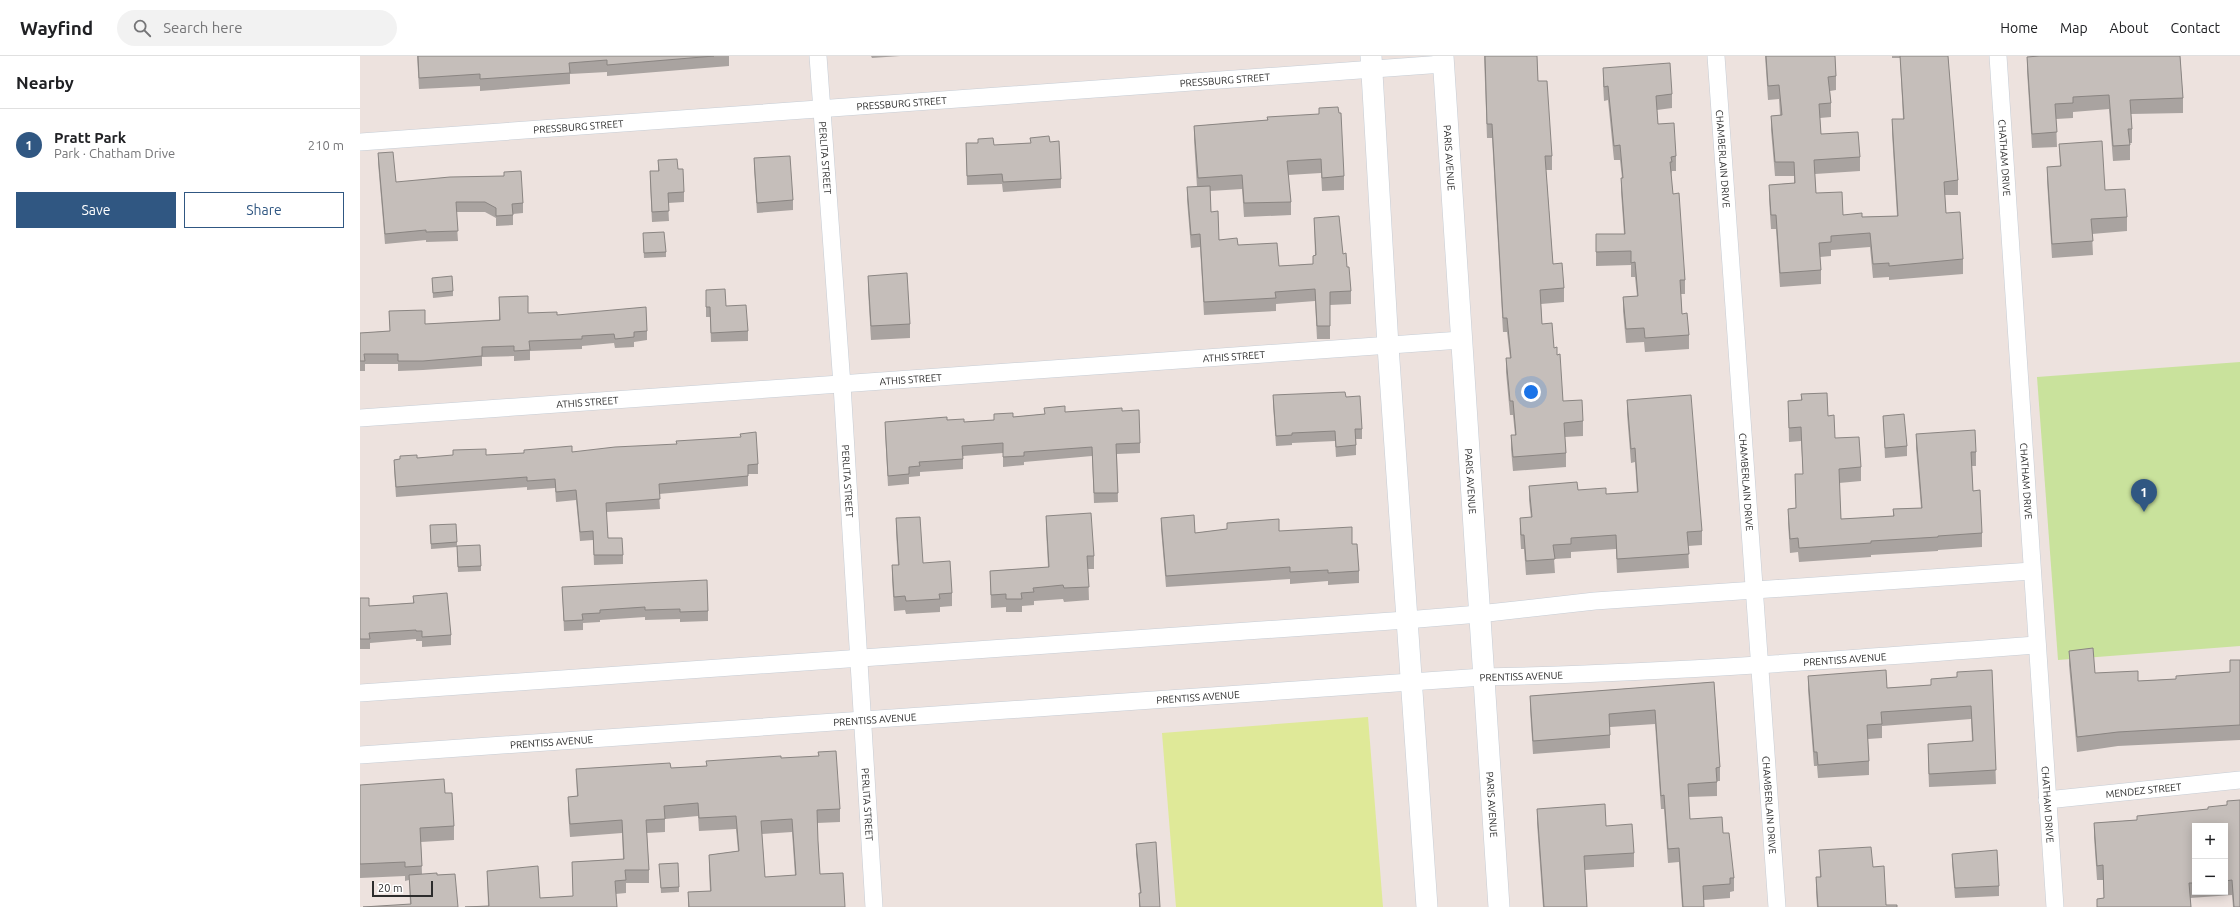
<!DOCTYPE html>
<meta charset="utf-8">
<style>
:root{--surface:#fff;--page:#f2f2f2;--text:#202124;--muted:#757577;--line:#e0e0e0;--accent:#305782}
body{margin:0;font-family:Ubuntu,sans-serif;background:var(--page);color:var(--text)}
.controls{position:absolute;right:12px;bottom:12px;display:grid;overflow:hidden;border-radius:0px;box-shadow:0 2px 10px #0003}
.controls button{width:36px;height:36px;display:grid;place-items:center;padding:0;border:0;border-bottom:1px solid var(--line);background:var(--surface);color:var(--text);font:20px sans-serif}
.scale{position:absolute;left:12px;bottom:10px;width:61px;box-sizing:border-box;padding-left:4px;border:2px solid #2c2c2c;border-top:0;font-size:11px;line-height:14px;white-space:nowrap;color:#2c2c2c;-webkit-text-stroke:3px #fff;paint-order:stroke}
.you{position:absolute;left:1171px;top:336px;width:14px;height:14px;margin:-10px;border:3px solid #fff;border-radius:50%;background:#1a73e8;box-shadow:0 0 0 6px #1a73e833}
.badge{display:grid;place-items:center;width:26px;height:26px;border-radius:50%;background:var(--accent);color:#fff;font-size:13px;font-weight:700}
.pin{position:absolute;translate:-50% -33px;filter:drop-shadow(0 1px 2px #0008)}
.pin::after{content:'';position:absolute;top:21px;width:14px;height:12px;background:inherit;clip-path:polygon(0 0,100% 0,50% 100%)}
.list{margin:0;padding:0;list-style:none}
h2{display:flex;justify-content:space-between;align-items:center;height:52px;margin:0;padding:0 16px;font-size:17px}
h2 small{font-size:13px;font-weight:400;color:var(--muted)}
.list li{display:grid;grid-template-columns:26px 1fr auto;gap:12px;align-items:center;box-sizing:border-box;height:72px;padding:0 16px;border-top:1px solid var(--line)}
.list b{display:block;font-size:15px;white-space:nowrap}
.list p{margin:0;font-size:13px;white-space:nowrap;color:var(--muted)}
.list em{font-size:13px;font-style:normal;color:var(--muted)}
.actions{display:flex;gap:8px;padding:12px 16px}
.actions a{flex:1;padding:9px 0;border:1px solid var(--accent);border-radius:0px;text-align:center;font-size:14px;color:var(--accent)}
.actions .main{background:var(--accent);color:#fff}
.icon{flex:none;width:22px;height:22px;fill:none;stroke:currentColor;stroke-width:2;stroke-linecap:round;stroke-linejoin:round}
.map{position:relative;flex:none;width:1880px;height:851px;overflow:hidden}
header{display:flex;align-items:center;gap:24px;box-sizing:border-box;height:56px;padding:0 20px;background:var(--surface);border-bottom:1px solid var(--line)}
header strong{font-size:19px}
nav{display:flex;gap:22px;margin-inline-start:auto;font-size:14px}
.search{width:280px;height:36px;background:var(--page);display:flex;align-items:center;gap:10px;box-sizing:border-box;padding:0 14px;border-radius:22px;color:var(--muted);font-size:15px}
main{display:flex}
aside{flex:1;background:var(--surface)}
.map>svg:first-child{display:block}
</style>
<header>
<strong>Wayfind</strong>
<div class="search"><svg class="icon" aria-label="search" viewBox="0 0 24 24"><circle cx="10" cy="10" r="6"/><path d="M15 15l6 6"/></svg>Search here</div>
<nav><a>Home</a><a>Map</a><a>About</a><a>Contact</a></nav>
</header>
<main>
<aside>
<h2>Nearby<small></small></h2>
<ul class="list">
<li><span class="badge">1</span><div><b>Pratt Park</b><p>Park · Chatham Drive</p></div><em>210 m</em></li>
</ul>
<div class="actions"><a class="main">Save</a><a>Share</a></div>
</aside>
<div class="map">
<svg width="1880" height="851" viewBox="0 0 1880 851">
<rect width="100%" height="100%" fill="#ede2de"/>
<polygon fill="#c9e29c" points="1880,306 1880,590 1698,604 1677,321"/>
<polygon fill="#dfe998" points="1008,661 1023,851 816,851 802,677"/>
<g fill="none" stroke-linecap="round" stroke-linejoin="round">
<g stroke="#c6cdd5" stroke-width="18">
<g id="minor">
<path id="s1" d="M458,0l24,329 32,522"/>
<path id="s2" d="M1356,0l61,851"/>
<path id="s3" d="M1638,0l57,851"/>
<path id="s4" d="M0,86l1083,-78"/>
<path id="s5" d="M0,362l1101,-78"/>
<polyline points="0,637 1046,564 1119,558 1235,545 1672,515"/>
<path id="s6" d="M0,699l1123,-78c185,-4 369,-18 554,-32"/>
<path id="s7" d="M1687,744l193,-20"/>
</g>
</g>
<g stroke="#c6cdd5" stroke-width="22">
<g id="tertiary">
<polyline points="1011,0 1028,290 1067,851"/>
<path id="s8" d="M1083,0l56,851"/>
</g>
</g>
<use href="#minor" stroke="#fff" stroke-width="17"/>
<use href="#tertiary" stroke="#fff" stroke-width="21"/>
</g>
<g fill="#a9a3a0" fill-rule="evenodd">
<polygon points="57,0 369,0 369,10 247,20 247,16 210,18 210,28 120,35 120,30 59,33"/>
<polygon points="511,0 540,0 512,2"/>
<polygon points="1124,0 1177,0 1178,25 1192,100 1192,114 1186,114 1193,208 1204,232 1204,246 1181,248 1182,268 1194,292 1203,345 1223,365 1223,380 1205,381 1206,397 1206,411 1153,415 1151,393 1151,379 1155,379 1153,359 1150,359 1146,316 1146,302 1150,302 1147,276 1143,276 1132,82 1127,82"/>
<polygon points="1405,0 1475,0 1476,20 1476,34 1470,35 1471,47 1471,61 1460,62 1461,78 1500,101 1500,115 1455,118 1456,137 1483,159 1502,161 1537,160 1532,77 1532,63 1543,63 1540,2 1532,2 1532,0 1588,0 1598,124 1598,139 1585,139 1586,157 1603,203 1603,218 1529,224 1529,221 1513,222 1510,191 1471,194 1471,200 1460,201 1461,214 1461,228 1420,231 1416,173 1411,173 1409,143 1409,129 1434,127 1434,120 1415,120 1411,74 1411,60 1420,59 1419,43 1408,44"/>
<polygon points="1678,0 1820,0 1823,42 1823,57 1771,58 1772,73 1772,87 1770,87 1770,104 1753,105 1749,53 1713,56 1713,62 1696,63 1697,91 1672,92 1667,15 1667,1"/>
<polygon points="1243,12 1312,38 1312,52 1297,54 1298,68 1316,100 1316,115 1312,115 1311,120 1313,138 1325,224 1325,238 1321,238 1322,258 1329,279 1329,293 1285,296 1284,286 1266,287 1263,255 1263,241 1277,240 1275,221 1271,221 1271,209 1236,210 1236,178 1264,178 1261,136 1261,122 1262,122 1260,104 1254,104 1248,44 1244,45 1243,26"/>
<polygon points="907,61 984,120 984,134 962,135 961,117 928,119 931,146 931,159 884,161 882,133 850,135 851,156 859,184 878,189 919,210 953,208 953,200 955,199 954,162 983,198 987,211 991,235 991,248 970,249 970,283 957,283 955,245 916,248 916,255 844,259 840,191 831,192 827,144 827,131 837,131 834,84 834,70 907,64"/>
<polygon points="690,86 701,123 701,132 643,136 642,128 607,129 606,87 634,89 670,87"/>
<polygon points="1699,88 1745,134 1767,161 1767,175 1732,178 1733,199 1692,202 1687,125 1687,111 1700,110"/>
<polygon points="18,97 36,126 163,147 163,157 153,158 153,169 136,170 136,162 125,156 96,156 98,185 66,186 66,184 25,188 18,107"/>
<polygon points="394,102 433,144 433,154 397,157 394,112"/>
<polygon points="298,104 318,113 324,136 324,146 308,147 309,165 292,166 290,125 290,115 298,115"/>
<polygon points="283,182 306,196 306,201 284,202"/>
<polygon points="508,220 550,268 550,282 511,284 508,234"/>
<polygon points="72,222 93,235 93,240 73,242"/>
<polygon points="346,234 366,250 388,275 388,285 351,286 350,261 346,261"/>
<polygon points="139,241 168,257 197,259 287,275 287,284 274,286 274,291 255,292 254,287 222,290 222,293 170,295 170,304 154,305 154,300 122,301 122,310 63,314 38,315 38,308 5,308 5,315 0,315 0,277 30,275 29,255 65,268 139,264"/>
<polygon points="1441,338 1468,360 1475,382 1501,411 1501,425 1479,427 1481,463 1533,460 1533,453 1561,452 1556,392 1556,378 1616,396 1616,410 1612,410 1613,435 1622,477 1622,491 1578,494 1578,495 1511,499 1511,501 1439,506 1438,496 1430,497 1428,467 1428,453 1436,452 1435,418 1443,418 1441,385 1429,386 1428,345 1441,344"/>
<polygon points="913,339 986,341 1002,373 1002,383 996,383 996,399 976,401 975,385 932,387 932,389 916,390 913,349"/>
<polygon points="1267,344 1342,475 1342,489 1328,490 1329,512 1257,517 1256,493 1211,496 1211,502 1194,503 1195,517 1166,519 1164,493 1161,493 1160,476 1160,462 1171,462 1169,444 1169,430 1218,434 1246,438 1277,436 1275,406 1271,407 1267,358"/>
<polygon points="762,355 780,387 780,397 757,398 758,446 734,447 732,400 664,406 664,409 643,411 643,397 603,400 603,413 560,416 560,420 549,421 549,428 528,430 525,376 525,366 587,364 604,366 634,364 653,361 705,356"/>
<polygon points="1523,360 1547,390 1547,400 1525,402"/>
<polygon points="212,396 398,408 398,418 388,418 388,430 299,438 300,453 246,456 248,482 263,499 263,508 234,509 233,484 220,485 216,444 196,446 195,432 167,434 167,431 36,441 34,413 34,404 57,402"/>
<polygon points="686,460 734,500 734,513 728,513 729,544 704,546 703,543 674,545 674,549 662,550 662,556 646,556 646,551 631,552 630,515 688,511 686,473"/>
<polygon points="536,462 563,507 592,537 592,550 580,551 580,556 546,558 545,554 534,555 532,523 532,509 538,509 536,476"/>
<polygon points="801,462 835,477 867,473 867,467 992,488 999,515 999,527 968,529 968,525 930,528 930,523 806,531 801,473"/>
<polygon points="70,469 97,486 97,491 71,493"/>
<polygon points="97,495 121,510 121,515 98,516"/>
<polygon points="202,531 348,555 348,565 320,566 320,563 285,564 285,561 240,564 240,566 223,567 223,574 204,575"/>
<polygon points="53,540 91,579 91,589 62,591 62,585 56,585 56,583 10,587 10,593 0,593 0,542 9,550 53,547"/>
<polygon points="1709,595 1735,617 1778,625 1816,623 1870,616 1870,604 1880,604 1880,684 1758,690 1717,696 1709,609"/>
<polygon points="1632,614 1636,728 1569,731 1568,702 1568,688 1612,685 1611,663 1522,670 1522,682 1508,683 1509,705 1509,719 1458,722 1457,710 1454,710 1448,634 1448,620 1527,632 1571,629 1571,623 1597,621"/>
<polygon points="1354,626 1360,711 1360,725 1357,725 1357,740 1328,741 1330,763 1363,777 1374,822 1374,835 1370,836 1370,842 1344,844 1344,851 1322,851 1319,806 1308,807 1304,753 1301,753 1295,668 1250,671 1250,692 1173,698 1170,653 1170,640"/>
<path d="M421,702l59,51v13l-23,1 1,18 2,33 25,33h-157v-15l22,-1 -1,-23v-13l29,-4 -2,-22 -37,2 -1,-15 -33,3v13l-18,1 2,37v13h-23v10l-138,13 -1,-35 53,27 33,-2 -1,-34 51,-3 -1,-26 -52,4 -2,-27v-13l9,-1 -1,-27 95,-1 35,-2zM432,776l3,44 -30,1 -3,-43z"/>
<polygon points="0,729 85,737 94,770 94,784 61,786 62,818 77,819 95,818 50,848 49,824 45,825 45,820 0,822"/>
<path d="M1867,749l13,102h-7l-1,-12 -42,3 1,9h-94v-8l7,-1 -1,-18h-6l-3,-43v-14l43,-3 71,-11zM1835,770h30v66h-30z"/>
<polygon points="1177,753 1246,770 1274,797 1274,811 1225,814 1227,851 1183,851 1177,767"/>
<polygon points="776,788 800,851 779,851 779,837 780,837 776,798"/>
<polygon points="1459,794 1513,811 1526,849 1537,851 1457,851 1456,836 1456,821 1460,821"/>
<polygon points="1592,798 1639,830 1639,840 1595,842 1592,807"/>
<polygon points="299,808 319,831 319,836 301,837"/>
</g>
<g fill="#c5beba" stroke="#8a8582" fill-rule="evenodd">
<polygon points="58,0 354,0 247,9 247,4 209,7 210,17 120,23 120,18 59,22"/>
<polygon points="1125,0 1177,0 1178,25 1187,25 1192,100 1185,100 1193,208 1202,207 1204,232 1180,234 1182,268 1192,267 1194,292 1197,291 1197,299 1200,298 1203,345 1222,344 1223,365 1204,367 1206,397 1153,401 1151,379 1156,379 1153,345 1150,345 1146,302 1151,302 1147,262 1143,262 1132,68 1127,68"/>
<polygon points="1406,0 1475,0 1476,20 1468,21 1471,47 1459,48 1461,78 1498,76 1500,101 1454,104 1456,137 1482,136 1483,159 1502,157 1502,161 1538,160 1532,63 1544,63 1540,0 1588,0 1598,124 1584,126 1586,157 1600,156 1603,203 1529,210 1529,207 1513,208 1510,177 1471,180 1471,186 1459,187 1461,214 1420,217 1416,159 1411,159 1409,129 1435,127 1434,106 1415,106 1411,60 1422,59 1419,29 1408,30"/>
<polygon points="1679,0 1820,0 1823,42 1770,44 1772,73 1768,73 1770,89 1753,90 1749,39 1713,41 1713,47 1695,48 1697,76 1672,78 1667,1"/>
<polygon points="1310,7 1312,38 1296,40 1298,68 1314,67 1316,100 1311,101 1312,106 1310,106 1313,138 1319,137 1325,224 1320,224 1322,258 1327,257 1329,279 1285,282 1284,272 1266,273 1263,241 1278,240 1275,206 1271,207 1271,195 1236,196 1236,178 1265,178 1261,122 1263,122 1260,89 1254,90 1248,30 1244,31 1243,12"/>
<polygon points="978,51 979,57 981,57 984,120 962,122 961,103 927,105 931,146 884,147 882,119 838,122 834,70 908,64 907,61 959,58 959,52"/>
<polygon points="689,80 690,86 699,85 701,123 643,126 642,118 607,120 606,87 618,87 618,83 633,82 634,89 671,87 670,82"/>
<polygon points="1742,85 1745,134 1765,133 1767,161 1731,163 1733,185 1692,188 1687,111 1701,110 1699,88"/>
<polygon points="33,96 36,126 90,121 144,120 144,116 161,115 163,147 152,148 153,159 136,160 136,152 125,146 96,146 98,175 66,176 66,174 25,178 18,97"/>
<polygon points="430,100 433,144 397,147 394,102"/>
<polygon points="317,103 318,113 323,113 324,136 308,137 309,155 292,156 290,115 299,115 298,104"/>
<polygon points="850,130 851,156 858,155 859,184 877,182 878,189 917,187 919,210 953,208 953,200 956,199 954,162 979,160 983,198 986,197 987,211 989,211 991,235 970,236 970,270 957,270 955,233 915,236 916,242 844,246 840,178 831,179 827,131"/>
<polygon points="304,176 306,196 284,197 283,177"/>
<polygon points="547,217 550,268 511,270 508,220"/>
<polygon points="92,220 93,235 73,237 72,222"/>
<polygon points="365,233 366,250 386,249 388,275 351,277 350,251 346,251 346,234"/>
<polygon points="168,240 168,257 197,256 197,259 286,251 287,275 274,276 274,281 255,283 254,278 222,280 222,283 169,285 170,294 154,295 154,290 122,291 122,300 63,305 38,305 38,298 4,298 5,305 0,305 0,277 30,275 29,255 65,254 65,268 140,264 139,241"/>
<polygon points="985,336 986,341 1000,340 1002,373 995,373 996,389 976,391 975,375 932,377 932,379 916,380 913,339"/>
<polygon points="1467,337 1468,360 1474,359 1475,382 1499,381 1501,411 1479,413 1481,463 1534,460 1533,453 1562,452 1556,378 1615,374 1616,396 1611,396 1613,435 1620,434 1622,477 1578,480 1578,481 1511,485 1511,487 1439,492 1438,482 1430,483 1428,453 1436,452 1435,418 1443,418 1441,371 1429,372 1428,345 1442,344 1441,338"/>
<polygon points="1331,339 1342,475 1327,476 1329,498 1257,503 1256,479 1211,482 1211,488 1193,489 1195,503 1166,505 1164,479 1161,479 1160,462 1172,461 1169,430 1217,426 1218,434 1246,432 1246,438 1278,436 1275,392 1271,393 1267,344"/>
<polygon points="705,350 705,356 762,352 762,355 779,354 780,387 756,388 758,437 734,437 732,391 664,396 664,400 643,401 643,387 602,390 603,403 559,406 560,410 549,411 549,418 528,420 525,366 587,361 587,364 604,363 604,366 634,364 634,358 653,357 653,361 685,358 684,352"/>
<polygon points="1544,358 1547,390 1525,392 1523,360"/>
<polygon points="396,376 398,408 388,409 388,420 299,428 300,443 246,447 248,482 262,482 263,499 234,499 233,475 220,476 216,434 196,436 195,423 167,425 167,421 36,431 34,404 40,403 40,400 57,399 57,402 93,399 93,394 126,393 126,399 164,397 164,394 212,390 212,396 255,391 317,388 316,385 381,381 380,378"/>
<polygon points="731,457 734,500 727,500 729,531 704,532 703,529 673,532 674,536 661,537 662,543 646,543 646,538 631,539 630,515 689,511 686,460"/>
<polygon points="834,459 835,477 867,473 867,467 919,463 919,475 992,471 992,488 997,488 999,515 968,517 968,514 930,516 930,511 806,520 801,462"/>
<polygon points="560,461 563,507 590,505 592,537 579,538 580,543 546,545 545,540 534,541 532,509 539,509 536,462"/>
<polygon points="96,468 97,486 71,488 70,469"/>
<polygon points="120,489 121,510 98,511 97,490"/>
<polygon points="347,524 348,555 320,556 320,553 285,554 285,551 240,554 240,557 222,558 223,564 204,565 202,531"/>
<polygon points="87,537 91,579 62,581 62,575 56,575 56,574 9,577 10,583 0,583 0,542 9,542 9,550 54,547 53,540"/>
<polygon points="1733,592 1735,617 1778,615 1778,625 1816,623 1816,620 1870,616 1870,604 1880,604 1880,669 1758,676 1717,681 1709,595"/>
<polygon points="1526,614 1527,632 1571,629 1571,623 1597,621 1597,616 1632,614 1636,714 1569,718 1568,688 1613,685 1611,650 1521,656 1522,668 1507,669 1509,705 1458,709 1457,696 1454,696 1448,620"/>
<polygon points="1354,626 1360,711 1356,712 1357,726 1328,728 1330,763 1362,761 1363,777 1369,777 1374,822 1370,822 1370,828 1343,830 1344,851 1323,851 1319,792 1308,793 1304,739 1301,740 1295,654 1249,658 1250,679 1173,685 1170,640"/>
<path d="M476,695l4,58 -23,1 1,31 2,33 23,-1 2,34h-156l-1,-15 23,-1 -2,-36 30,-4 -3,-35 -37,2 -1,-15 -34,3 1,13 -19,1 3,50h-24l1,10 -11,1 2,26h-152l24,-1 -2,-35 51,-5 2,32 33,-2 -1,-34 52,-3 -2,-39 -52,4 -2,-27 10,-1 -2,-27 94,-6 1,5 36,-2 -1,-5 75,-5v2l38,-2 -1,-4zM432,763l4,56 -31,2 -4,-56z"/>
<polygon points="84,723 85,737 92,737 94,770 60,772 62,810 45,811 45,806 0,808 0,729"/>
<polygon points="1880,744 1880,851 1874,851 1872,824 1865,825 1865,770 1835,770 1835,827 1829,827 1831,851 1737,851 1737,843 1744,842 1743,809 1737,810 1734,767 1777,764 1777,760 1848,753 1848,751 1867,749 1867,745"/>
<polygon points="1245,748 1246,770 1272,768 1274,797 1224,800 1227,851 1184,851 1177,753"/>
<polygon points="796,786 800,851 780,851 779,837 781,837 776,788"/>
<polygon points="1511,791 1513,811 1524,810 1526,849 1537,849 1537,851 1458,851 1456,821 1461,821 1459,794"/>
<polygon points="1637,794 1639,830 1595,832 1592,798"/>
<polygon points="318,807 319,831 301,832 299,808"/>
<polygon points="77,817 77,819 95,818 98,851 3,851 51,848 49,819"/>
</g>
<g text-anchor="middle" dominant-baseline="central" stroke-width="3.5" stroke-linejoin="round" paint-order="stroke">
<g font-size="10" fill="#2c2c2c" stroke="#fff">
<text stroke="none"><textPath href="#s4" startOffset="867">PRESSBURG STREET</textPath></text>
<text stroke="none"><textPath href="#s4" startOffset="543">PRESSBURG STREET</textPath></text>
<text stroke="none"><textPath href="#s4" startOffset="219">PRESSBURG STREET</textPath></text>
<text stroke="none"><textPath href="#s1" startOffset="102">PERLITA STREET</textPath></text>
<text stroke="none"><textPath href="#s8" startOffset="102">PARIS AVENUE</textPath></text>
<text stroke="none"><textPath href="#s2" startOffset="103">CHAMBERLAIN DRIVE</textPath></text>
<text stroke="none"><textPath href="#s3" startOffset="102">CHATHAM DRIVE</textPath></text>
<text stroke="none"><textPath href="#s5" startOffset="876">ATHIS STREET</textPath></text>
<text stroke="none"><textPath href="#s5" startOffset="552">ATHIS STREET</textPath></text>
<text stroke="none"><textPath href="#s5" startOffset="228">ATHIS STREET</textPath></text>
<text stroke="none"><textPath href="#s1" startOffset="426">PERLITA STREET</textPath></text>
<text stroke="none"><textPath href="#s8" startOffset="426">PARIS AVENUE</textPath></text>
<text stroke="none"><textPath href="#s2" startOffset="427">CHAMBERLAIN DRIVE</textPath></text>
<text stroke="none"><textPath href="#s3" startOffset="426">CHATHAM DRIVE</textPath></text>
<text stroke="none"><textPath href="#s6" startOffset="1488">PRENTISS AVENUE</textPath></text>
<text stroke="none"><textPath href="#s6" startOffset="1164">PRENTISS AVENUE</textPath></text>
<text stroke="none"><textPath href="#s6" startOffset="840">PRENTISS AVENUE</textPath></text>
<text stroke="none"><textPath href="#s6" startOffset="516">PRENTISS AVENUE</textPath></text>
<text stroke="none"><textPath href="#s6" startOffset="192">PRENTISS AVENUE</textPath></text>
<text stroke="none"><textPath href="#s7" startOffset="97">MENDEZ STREET</textPath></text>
<text stroke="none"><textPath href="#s1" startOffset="750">PERLITA STREET</textPath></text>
<text stroke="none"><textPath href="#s8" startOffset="750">PARIS AVENUE</textPath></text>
<text stroke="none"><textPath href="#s2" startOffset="751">CHAMBERLAIN DRIVE</textPath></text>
<text stroke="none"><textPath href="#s3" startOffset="750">CHATHAM DRIVE</textPath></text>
</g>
</g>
</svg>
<div class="controls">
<button>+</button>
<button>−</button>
</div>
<div class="scale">20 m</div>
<div class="you"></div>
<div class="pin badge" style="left:1784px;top:456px">1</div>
</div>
</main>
